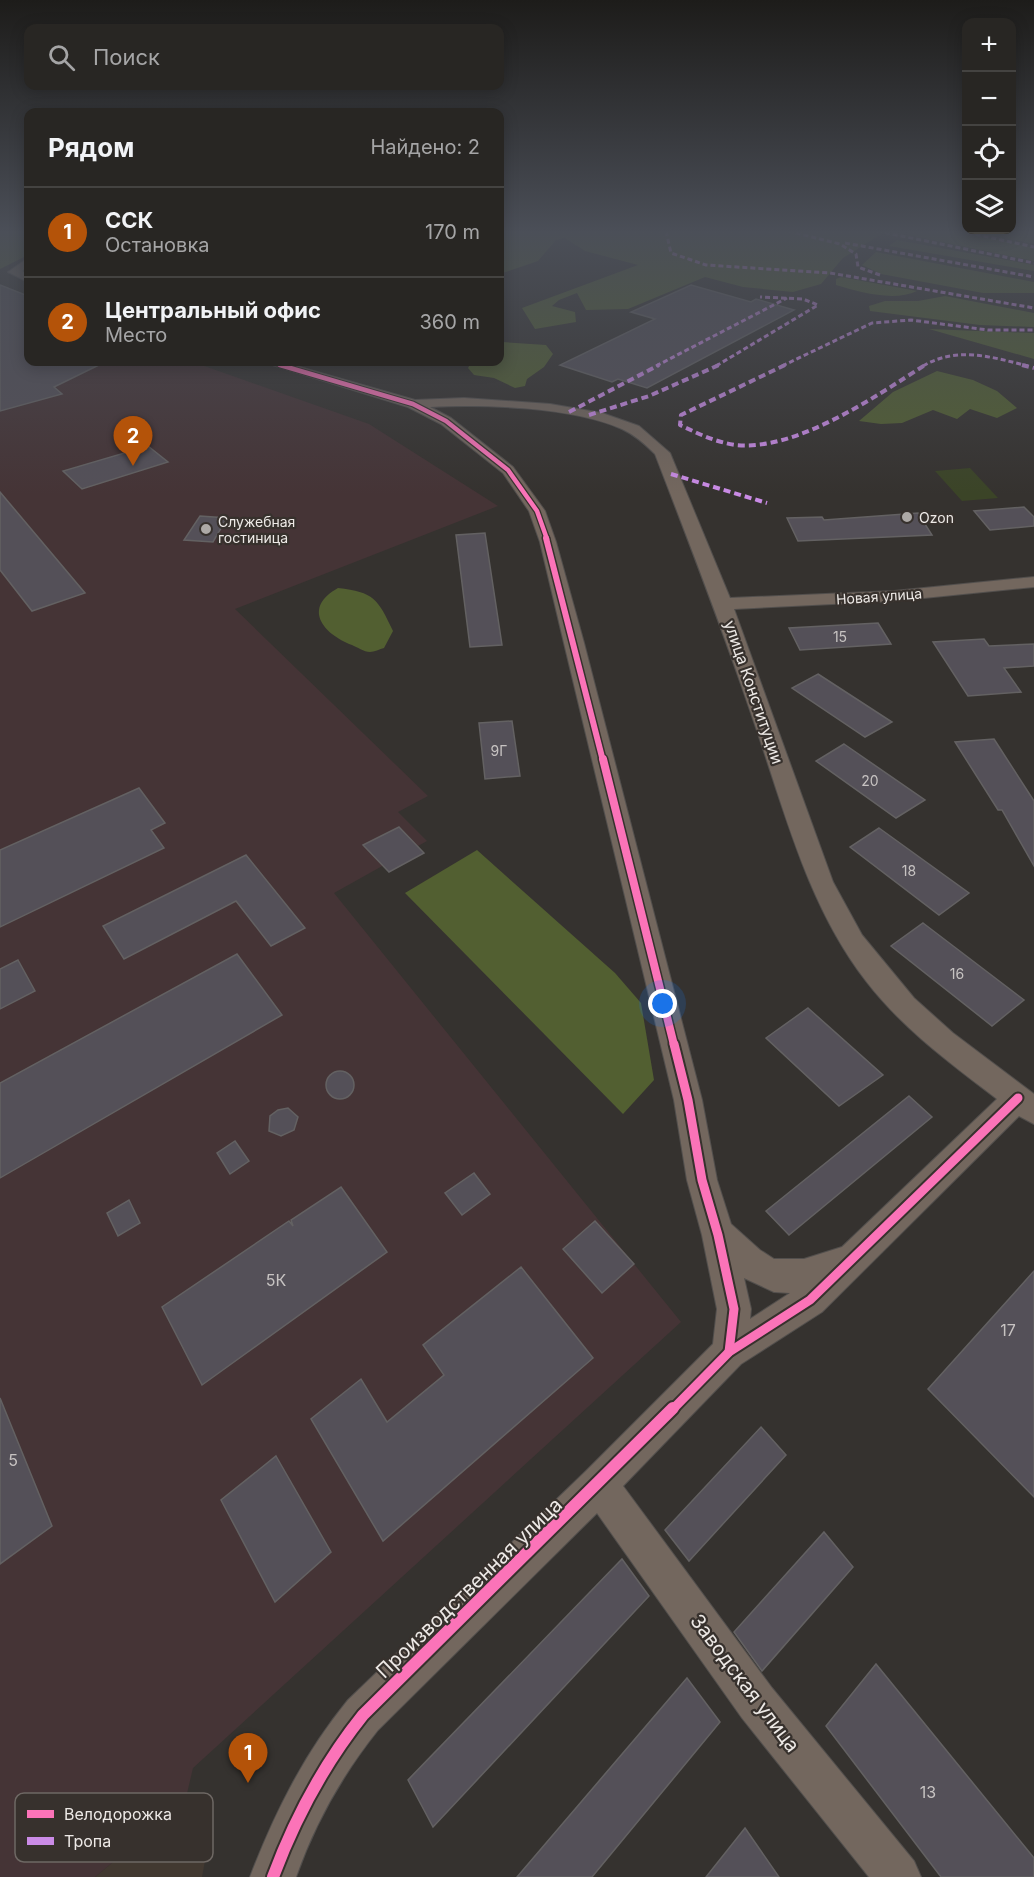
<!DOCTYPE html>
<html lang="ru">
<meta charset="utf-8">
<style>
:root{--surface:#282623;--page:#343230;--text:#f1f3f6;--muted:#a5a5a6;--line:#444341;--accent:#b45309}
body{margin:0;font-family:Inter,sans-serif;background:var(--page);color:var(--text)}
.controls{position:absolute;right:18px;top:18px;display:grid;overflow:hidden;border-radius:12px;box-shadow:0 3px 15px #0003}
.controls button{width:54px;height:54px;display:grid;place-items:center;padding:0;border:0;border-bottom:2px solid var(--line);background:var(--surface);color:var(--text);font:30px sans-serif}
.you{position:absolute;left:663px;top:1004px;width:21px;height:21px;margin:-15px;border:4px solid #fff;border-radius:50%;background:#1a73e8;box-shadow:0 0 0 9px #1a73e833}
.badge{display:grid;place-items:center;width:39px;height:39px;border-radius:50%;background:var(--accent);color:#fff;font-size:20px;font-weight:700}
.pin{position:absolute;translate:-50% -50px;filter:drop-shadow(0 2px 3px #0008)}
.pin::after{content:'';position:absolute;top:32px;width:21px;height:18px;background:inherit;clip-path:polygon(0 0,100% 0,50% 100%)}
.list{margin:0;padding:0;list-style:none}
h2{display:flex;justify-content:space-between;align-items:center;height:78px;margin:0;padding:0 24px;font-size:26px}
h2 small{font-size:20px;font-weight:400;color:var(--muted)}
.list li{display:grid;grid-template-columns:39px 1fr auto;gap:18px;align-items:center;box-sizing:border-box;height:90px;padding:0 24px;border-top:2px solid var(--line)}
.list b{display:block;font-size:22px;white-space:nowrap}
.list p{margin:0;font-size:20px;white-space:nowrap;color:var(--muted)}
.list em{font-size:20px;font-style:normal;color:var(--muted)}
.icon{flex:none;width:33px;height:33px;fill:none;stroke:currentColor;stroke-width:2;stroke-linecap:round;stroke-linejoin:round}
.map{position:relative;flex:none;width:1034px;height:1877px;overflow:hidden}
.search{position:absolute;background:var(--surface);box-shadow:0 3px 15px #0003;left:24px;top:24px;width:480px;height:66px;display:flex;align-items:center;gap:15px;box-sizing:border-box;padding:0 21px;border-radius:12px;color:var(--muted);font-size:22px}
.panel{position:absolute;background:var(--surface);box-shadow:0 3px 15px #0003;left:24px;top:108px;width:480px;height:258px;border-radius:12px}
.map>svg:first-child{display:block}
</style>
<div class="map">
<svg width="1034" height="1877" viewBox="0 0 1034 1877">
<rect width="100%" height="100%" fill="#35322f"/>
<polygon fill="#423931" points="185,1802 205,1861 202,1877 95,1877"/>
<polygon fill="#453436" points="0,295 28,306 28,362 193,362 369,424 498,506 235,609 428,796 398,812 427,841 334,893 681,1322 193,1768 185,1802 95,1877 0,1877"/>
<polygon fill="#3b4427" points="970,468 998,498 962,501 935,471"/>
<g fill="#525f31">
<polygon points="0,231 28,231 28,255 0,269"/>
<polygon points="500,231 886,231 843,258 821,284 793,292 743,287 705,277 628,309 586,310 577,293 559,300 552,306 575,312 576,322 535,329 522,308 638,265 585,251 565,238 556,240 538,261 500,274"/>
<polygon points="909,231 954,231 1034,248 1034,261 908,235"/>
<polygon points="972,231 1034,231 1034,244"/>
<polygon points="897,240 1034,265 1034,271 889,246"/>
<polygon points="876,252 1034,282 1034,293 983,293 881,274 862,265"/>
<path d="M841,277l76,14c-23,11 -58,1 -81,-6v-6z"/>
<polygon points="945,296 1034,313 1034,327 980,325 870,311 869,306 885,301 918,301"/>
<polygon points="929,329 1034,333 1034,359"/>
<polygon points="502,342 546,345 553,354 544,367 527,379 525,386 515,388 494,378 474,375 468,368 471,362 500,362"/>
<polygon points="937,371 973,380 997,391 1017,408 997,418 970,409 957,419 933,410 902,423 881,424 859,421 893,392"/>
<path d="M338,588c36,4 40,11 55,43l-9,17c-4,1 -10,4 -14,4 -6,0 -13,-5 -18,-7 -29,-11 -50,-37 -14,-57z"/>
<polygon points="477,850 615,973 641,1003 654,1080 623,1114 405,893"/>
</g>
<g fill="#545058" stroke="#636162" stroke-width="1.5">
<polygon points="0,285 28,296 28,362 105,362 54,387 62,394 0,411"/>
<polygon points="691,285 751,302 756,299 794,310 647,388 618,379 612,382 560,365 655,319 631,312"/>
<polygon points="148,446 168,462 82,489 63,471"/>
<polygon points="0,492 85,593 32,611 0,570"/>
<polygon points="1024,507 1034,517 1034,526 990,530 974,511"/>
<polygon points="918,513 932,535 798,541 787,518 822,517 824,520"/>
<polygon points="200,516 227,518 213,542 184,540"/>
<polygon points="485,533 502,645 470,647 456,535"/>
<polygon points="878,623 891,644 800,650 789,628"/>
<polygon points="984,639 989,646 1034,644 1034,666 1004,668 1021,692 968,696 933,642"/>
<polygon points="818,674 892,722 865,737 792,688"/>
<polygon points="512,721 520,776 485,779 479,723"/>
<polygon points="994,739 1034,801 1034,866 1002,810 998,810 955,742"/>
<polygon points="844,744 925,800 896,818 816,761"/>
<polygon points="139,788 165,823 151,830 164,848 0,927 0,850"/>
<polygon points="399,827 424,853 389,872 363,845"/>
<polygon points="879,828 969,893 939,915 850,847"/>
<polygon points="246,855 305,928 271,946 236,901 124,959 103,926"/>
<polygon points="923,923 1024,1000 992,1026 891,946"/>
<polygon points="237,954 282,1015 0,1178 0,1083"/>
<polygon points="18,960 35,991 0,1009 0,969"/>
<polygon points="808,1008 883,1075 839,1106 766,1038"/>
<circle cx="340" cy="1085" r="14"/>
<polygon points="909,1096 932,1117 789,1235 766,1211"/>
<polygon points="288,1108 298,1117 294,1130 281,1136 269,1131 270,1116 278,1110"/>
<polygon points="235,1141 249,1161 230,1174 217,1153"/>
<polygon points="474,1173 490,1194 462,1215 445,1193"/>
<polygon points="341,1187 387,1252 202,1385 162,1307 289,1221 293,1226 291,1220"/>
<polygon points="129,1200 140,1223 118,1236 107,1213"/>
<polygon points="595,1221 634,1264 602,1293 563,1249"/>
<polygon points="521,1267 593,1358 383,1541 311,1419 361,1379 387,1422 444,1375 423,1345"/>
<polygon points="1034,1271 1034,1497 928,1389"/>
<polygon points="0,1398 52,1526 0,1564"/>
<polygon points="761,1427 786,1455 689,1561 665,1530"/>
<polygon points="276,1456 331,1552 275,1602 221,1500"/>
<polygon points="824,1532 853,1567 762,1671 734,1632"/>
<polygon points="622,1559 649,1596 433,1827 408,1780"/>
<polygon points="876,1664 1034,1858 1034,1877 941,1877 826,1726"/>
<polygon points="687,1678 720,1722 592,1877 517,1877"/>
<polygon points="745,1828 779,1877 706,1877"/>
</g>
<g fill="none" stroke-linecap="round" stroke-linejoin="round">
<g stroke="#524f4d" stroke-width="2">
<g id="minor">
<polygon points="28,258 28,266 22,271 28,275 28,282 8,272"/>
<path d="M263,362h19l133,38 49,-2 86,6 52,9 37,13 31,27 60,145 164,-7 140,-14v10l-140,14 -160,8 99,273 29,53 52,63 39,35 81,61v30l-15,-8 -197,196 -81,52 -118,122 149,202 142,173 7,16h-52l-127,-159 -145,-205 -219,217c-36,45 -63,93 -82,147h-46c25,-65 54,-123 98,-177l238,-229 127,-127 4,-35 -15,-74 -15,-55 -13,-80 -110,-457 -24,-101 -11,-31 -26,-38 -62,-49 -33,-17zM430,407c54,-3 143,0 192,22 13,6 23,15 33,25 34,88 68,176 98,265 31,89 54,186 113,262 36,47 84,82 131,118l-155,148 -38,12h-30l-14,-9 -29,-26 -14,-44 -15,-80 -118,-457 -28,-101 -11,-31 -32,-44 -62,-49zM744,1278l30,14 16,1 -40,26 1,-10z"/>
</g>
</g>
<use href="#minor" fill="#73675e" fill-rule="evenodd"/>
<g stroke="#ca8be6" stroke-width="3" stroke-dasharray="5 3" stroke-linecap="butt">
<polyline points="666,231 671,253 706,265 830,273 1034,308"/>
<polyline points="788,231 840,244 856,254 858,267 880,275"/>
<polyline points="877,231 1034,263"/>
<polyline points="960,231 1034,247"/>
<polyline points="845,243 1034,277"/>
<polyline points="656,366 787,298"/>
<polyline points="716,366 818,305 803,299 760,297"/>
<polyline points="782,366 872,323 911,320 988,330 1034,330"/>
<path d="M923,366c34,-20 69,-9 105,0"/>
</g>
<g stroke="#ca8be6" stroke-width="4" stroke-dasharray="7 4" stroke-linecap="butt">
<path d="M785,365l-104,50 -1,10c19,9 35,17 56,20 61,6 140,-49 189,-80"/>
<polyline points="1022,365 1034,368"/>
<polyline points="569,412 659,365"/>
<polyline points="589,415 649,396 719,365"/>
<polyline points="671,474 767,503"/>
</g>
<g stroke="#37312d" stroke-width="5">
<polyline id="cycleway-far5" points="270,362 285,366"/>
</g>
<g stroke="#37312d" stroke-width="7">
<polyline id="cycleway-far4" points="280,365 413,404 446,421 508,470 537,511 547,539"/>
</g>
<g stroke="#37312d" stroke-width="9">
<polyline id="cycleway-far3" points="546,538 603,761"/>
</g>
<g stroke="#37312d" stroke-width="11">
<polyline id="cycleway-far2" points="603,759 674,1045"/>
</g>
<g stroke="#37312d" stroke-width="13">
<g id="cycleway-far1">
<polyline points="674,1044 688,1100 702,1180 718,1235 734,1309 729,1352"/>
<polyline points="672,1410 729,1352 810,1300 1018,1098"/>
</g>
</g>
<g stroke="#37312d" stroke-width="16">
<path id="cycleway" d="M273,1877c22,-59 50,-112 90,-162l310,-307"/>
</g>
<use href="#cycleway-far5" stroke="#fb73b8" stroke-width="4"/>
<use href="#cycleway-far4" stroke="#fb73b8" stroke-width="4.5"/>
<use href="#cycleway-far3" stroke="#fb73b8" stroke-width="6"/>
<use href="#cycleway-far2" stroke="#fb73b8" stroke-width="8"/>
<use href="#cycleway-far1" stroke="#fb73b8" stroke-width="9"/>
<use href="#cycleway" stroke="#fb73b8" stroke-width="12"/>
</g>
<linearGradient id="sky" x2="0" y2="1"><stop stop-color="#1d1c1a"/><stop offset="0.47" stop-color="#4b4f58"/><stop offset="1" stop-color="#4b4f58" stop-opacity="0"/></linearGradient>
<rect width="1034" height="494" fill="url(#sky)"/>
<g fill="#ada9a6" stroke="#37312d" stroke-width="2">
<circle cx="907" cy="517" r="6"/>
<circle cx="206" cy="529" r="6"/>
</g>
<g text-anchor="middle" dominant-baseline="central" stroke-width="4.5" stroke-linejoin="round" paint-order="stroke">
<g font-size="14" fill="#ede9e6" stroke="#37312d" text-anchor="start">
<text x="919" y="517">Ozon</text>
<text x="218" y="521">Служебная<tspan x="218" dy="16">гостиница</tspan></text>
</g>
<g font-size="14" fill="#ede9e6" stroke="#37312d">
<text transform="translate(879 596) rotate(-4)">Новая улица</text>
</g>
<g font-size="14" fill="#c7c3c2">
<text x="840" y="636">15</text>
<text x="499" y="750">9Г</text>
<text x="870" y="780">20</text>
<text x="909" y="870">18</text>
<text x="957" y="973">16</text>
</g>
<g font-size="16" fill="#ede9e6" stroke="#37312d">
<text transform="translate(754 692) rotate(71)">улица Конституции</text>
</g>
<g font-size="16" fill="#c7c3c2">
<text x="276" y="1280">5К</text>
<text x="1008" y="1330">17</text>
<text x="13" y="1460">5</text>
<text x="928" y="1792">13</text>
</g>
<g font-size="20" fill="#ede9e6" stroke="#37312d">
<text transform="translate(469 1588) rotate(-44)">Производственная улица</text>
<text transform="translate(745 1683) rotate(53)">Заводская улица</text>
</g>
</g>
<rect x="15" y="1793" width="198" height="69" rx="9" fill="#37312d" stroke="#6e6864" stroke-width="1.5"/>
<rect x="27" y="1810" width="27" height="8" fill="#fb73b8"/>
<rect x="27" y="1837" width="27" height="8" fill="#ca8be6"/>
<g font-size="16" fill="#ede9e6">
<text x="64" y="1820">Велодорожка</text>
<text x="64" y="1847">Тропа</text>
</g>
</svg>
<div class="controls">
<button>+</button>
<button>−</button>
<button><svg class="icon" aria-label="locate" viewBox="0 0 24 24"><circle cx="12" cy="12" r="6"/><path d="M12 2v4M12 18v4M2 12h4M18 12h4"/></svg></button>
<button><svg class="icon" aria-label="layers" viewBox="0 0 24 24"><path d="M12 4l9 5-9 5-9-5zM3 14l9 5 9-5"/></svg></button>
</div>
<div class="you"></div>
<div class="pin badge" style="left:248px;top:1783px">1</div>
<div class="pin badge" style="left:133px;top:466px">2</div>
<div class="search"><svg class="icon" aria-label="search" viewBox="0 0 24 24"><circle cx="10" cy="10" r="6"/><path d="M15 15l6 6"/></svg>Поиск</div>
<section class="panel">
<h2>Рядом<small>Найдено: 2</small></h2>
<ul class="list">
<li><span class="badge">1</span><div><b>ССК</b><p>Остановка</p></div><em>170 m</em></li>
<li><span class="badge">2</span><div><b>Центральный офис</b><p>Место</p></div><em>360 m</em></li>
</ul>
</section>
</div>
